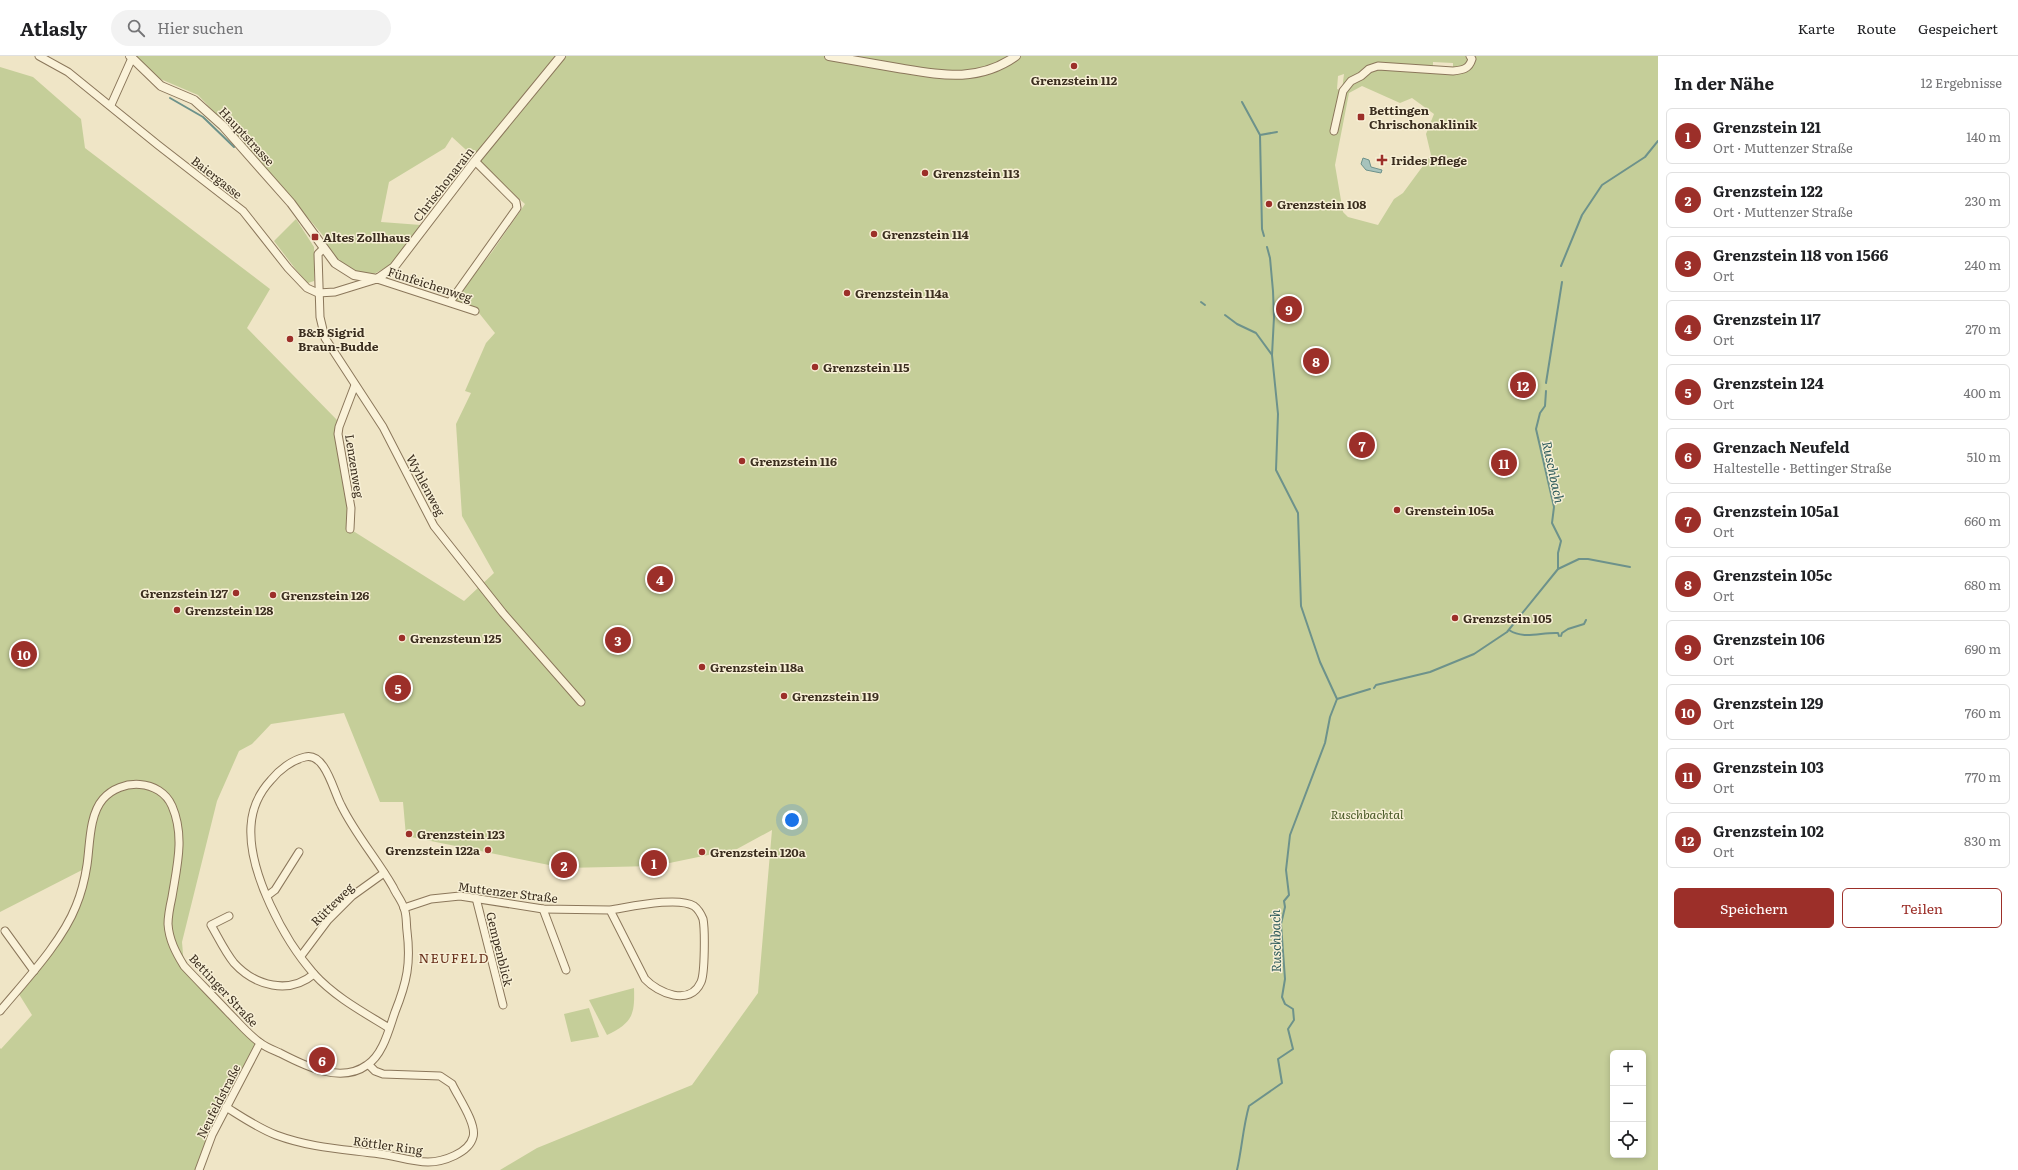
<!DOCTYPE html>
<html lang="de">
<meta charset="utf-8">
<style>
:root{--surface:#fff;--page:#f2f2f2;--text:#202124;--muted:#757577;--line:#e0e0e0;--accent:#9c2f29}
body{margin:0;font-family:Literata,serif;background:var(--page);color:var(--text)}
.controls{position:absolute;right:12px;bottom:12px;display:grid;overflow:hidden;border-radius:6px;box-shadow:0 2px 6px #0003}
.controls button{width:36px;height:36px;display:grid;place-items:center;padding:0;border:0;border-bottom:1px solid var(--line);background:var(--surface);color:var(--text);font:20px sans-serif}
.you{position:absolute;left:792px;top:764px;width:14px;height:14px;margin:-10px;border:3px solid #fff;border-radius:50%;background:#1a73e8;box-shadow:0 0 0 6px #1a73e833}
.badge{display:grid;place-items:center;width:26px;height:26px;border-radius:50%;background:var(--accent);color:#fff;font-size:13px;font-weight:700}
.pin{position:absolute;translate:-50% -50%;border:2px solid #fff;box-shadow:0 1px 4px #0006}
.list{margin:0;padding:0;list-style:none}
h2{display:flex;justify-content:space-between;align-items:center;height:52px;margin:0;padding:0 16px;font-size:17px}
h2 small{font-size:13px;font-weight:400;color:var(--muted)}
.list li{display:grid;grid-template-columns:26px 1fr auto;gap:12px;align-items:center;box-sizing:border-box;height:56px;margin:0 8px 8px;padding:0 8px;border:1px solid var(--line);border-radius:6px}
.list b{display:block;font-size:15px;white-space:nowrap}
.list p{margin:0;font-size:13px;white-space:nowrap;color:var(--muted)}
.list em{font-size:13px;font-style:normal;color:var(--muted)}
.actions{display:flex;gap:8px;padding:12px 16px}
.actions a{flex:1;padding:9px 0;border:1px solid var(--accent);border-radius:6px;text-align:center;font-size:14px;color:var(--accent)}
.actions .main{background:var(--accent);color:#fff}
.icon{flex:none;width:22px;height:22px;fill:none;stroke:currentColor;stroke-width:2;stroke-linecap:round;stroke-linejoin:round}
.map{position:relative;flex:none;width:1658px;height:1114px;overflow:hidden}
header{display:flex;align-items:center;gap:24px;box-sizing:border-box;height:56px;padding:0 20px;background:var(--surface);border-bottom:1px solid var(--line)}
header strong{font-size:19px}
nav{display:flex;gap:22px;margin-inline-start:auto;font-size:14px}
.search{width:280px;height:36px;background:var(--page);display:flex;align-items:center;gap:10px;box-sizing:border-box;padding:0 14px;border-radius:22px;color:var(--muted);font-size:15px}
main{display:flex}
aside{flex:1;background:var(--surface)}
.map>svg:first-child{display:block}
</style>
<header>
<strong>Atlasly</strong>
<div class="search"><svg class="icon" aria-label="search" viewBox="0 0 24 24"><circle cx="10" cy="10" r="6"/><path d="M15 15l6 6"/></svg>Hier suchen</div>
<nav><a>Karte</a><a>Route</a><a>Gespeichert</a></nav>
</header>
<main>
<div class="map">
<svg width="1658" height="1114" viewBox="0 0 1658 1114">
<rect width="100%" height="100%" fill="#efe5c6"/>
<g fill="#c5ce99" fill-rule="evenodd">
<path d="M135,0h1523v1114h-1158l37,-22 155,-63 66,-92 14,-163 -35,19 -82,17 -91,2 -158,-32 -3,-34h-23l-36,-89 -73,11 -19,20 -13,7 -22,50 -35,141 2,24 76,77 -34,64 -27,63h-199v-122l1,1 31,-34 -15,-24 52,-72 17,-51 -86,44v-845l33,10 48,42 4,29 185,141 -23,39 90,92 13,109 114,72 30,-28 -32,-57 -6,-92 15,-31 -6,-2 21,-48 9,-10 -20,-25 -21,-8 38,-48 33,-48 -73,-67 -7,11 -56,34 -8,40 40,3 -31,40 -16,9 -20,-3 -17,-11 -14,-19 3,-2 -74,-87 -54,-57 -40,-17zM1433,6l20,1v5l-20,-1zM1344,18l-2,16v1l-5,-2 1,-13zM1362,30l38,17 12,-5 22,16 -8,20 5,21 -28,38 -9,6 -16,26 -30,-8 -5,-5 -8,-47 14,-72zM1613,997h30v102h-30z"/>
<polygon points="296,163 314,191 314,225 308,227 297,215 274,185"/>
<path d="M634,932c1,27 -2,35 -27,47l-18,-35z"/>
<polygon points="589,952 599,981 571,986 564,958"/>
</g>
<polygon fill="#a7c3bc" stroke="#6d928b" points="1363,102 1369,104 1371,111 1382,114 1381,117 1366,114 1361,108"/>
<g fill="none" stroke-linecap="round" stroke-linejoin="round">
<g stroke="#6d928b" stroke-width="2">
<polyline points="170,42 203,61 234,91"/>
<polyline points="1242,46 1260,79 1262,173 1264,180"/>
<polyline points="1260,79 1277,76"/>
<polyline points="1267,191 1270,202 1273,235 1274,261 1272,299 1278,358 1276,414 1298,457 1301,550 1320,606 1337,643"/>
<polyline points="1561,210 1582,159 1602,129 1645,101 1658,85"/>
<polyline points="1201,246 1205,249"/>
<polyline points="1225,259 1237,268 1256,277 1272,299"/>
<polyline points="1546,327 1562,226"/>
<polyline points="1558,513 1579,503 1588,503 1630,511"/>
<path d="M1509,574c15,10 32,2 49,3l1,3"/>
<polyline points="1561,580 1562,577 1568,573 1584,568 1586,564"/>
<polyline points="1374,632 1376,629 1430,616 1474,598 1507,576 1558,513 1558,497 1561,485 1552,467 1554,451 1536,373 1540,357 1545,350 1546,335"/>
<path d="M1237,1114c5,-22 6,-43 12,-64l33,-23 -4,-24 15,-10 -5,-20 6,-9 -1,-11 -8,-5 -3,-7 3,-18 -4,-55 4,-17 -1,-6 5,-6 -3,-25 4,-35 35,-92 5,-26 7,-18 33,-10"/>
</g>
<g stroke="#8b775b" stroke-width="9">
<g id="minor">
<polyline points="39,0 68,16 158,89 243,155 288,212 307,232 318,237 335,236 377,223 475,255"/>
<polyline points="111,49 132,2"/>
<path d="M1334,75l9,-40 8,-10 10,-5 8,-7 9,-3 75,5c10,-1 16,-2 19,-12l-2,-3"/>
<polyline points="323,193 318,198 320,261 325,282 383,371 434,470 503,557 581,646"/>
<polyline points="450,246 517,152 516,146 475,105"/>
<polyline points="350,473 351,452 338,378 339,371 355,329"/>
<polyline points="267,840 275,834 299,796"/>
<polyline points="476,842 503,949"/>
<path d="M404,852l27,-9 29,-3 83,13 67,1 35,69c13,14 45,28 56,3 4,-9 4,-53 2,-63 -2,-5 -5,-10 -9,-13 -16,-10 -64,1 -84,4"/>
<polyline points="543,853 566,914"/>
<path d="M229,860l-18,9c7,12 14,27 23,38 21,23 55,32 80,11"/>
<polyline points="5,875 34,915"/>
<polyline points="301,900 328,864 352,840 384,817"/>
<path d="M0,955c25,-30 62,-69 76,-105 5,-12 9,-28 11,-41 3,-20 2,-50 16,-66 18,-21 57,-20 69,7 13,30 5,60 0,91 -2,9 -4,18 -4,27 1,16 8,29 16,42 15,16 30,31 45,47 10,10 19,21 30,29 6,5 14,8 21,11 25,13 61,31 87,12 16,-10 22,-36 28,-53 12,-30 16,-49 12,-81 -1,-7 0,-16 -3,-23 -2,-7 -8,-14 -11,-21 -16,-28 -38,-53 -52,-82 -8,-15 -16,-53 -36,-48 -13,3 -26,13 -34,23 -12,13 -19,29 -20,46 -3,46 33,114 63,148 21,23 49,38 75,54"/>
<path d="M226,1051c16,10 32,21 50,28 35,13 67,14 104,19 16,2 32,8 48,8 15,0 41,-9 45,-25 4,-13 -15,-40 -21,-53l-12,-8 -57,-2 -8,-3 -6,-6"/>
<polyline points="199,1114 212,1079 260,987"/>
</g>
</g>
<g stroke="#8b775b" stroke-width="10">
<g id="tertiary">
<polyline points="130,0 161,30 194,44 223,70 291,147 335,207 354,219 377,223 394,211 475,105 561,0"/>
<path d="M829,0c23,4 46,8 69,12 43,7 80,15 118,-12"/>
</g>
</g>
<use href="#minor" stroke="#faf2d9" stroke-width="7"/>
<use href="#tertiary" stroke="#faf2d9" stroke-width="8"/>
</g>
<g fill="#9c2f29" stroke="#f7efd5" stroke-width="1.5">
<circle cx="1074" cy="10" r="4"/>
<rect x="1357" y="57" width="8" height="8" rx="2"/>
<path d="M1380 98h4v4h4v4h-4v4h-4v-4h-4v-4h4z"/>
<circle cx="925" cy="117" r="4"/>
<circle cx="1269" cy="148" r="4"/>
<circle cx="874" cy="178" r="4"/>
<rect x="311" y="177" width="8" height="8" rx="2"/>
<circle cx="847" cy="237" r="4"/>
<circle cx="290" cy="283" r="4"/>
<circle cx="815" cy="311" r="4"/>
<circle cx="742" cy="405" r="4"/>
<circle cx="1397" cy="454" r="4"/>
<circle cx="236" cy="537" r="4"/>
<circle cx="273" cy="539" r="4"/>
<circle cx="177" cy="554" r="4"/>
<circle cx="1455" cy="562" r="4"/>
<circle cx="402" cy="582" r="4"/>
<circle cx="702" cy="611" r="4"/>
<circle cx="784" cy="640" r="4"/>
<circle cx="409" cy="778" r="4"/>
<circle cx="488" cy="794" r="4"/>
<circle cx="702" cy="796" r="4"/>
</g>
<g text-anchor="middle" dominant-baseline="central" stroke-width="3" stroke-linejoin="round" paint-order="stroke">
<g font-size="12" font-weight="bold" fill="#3b2e1f" stroke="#f7efd5" text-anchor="start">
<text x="1074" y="24" text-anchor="middle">Grenzstein 112</text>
<text x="1369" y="54">Bettingen<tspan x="1369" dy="14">Chrischonaklinik</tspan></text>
<text x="1391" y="104">Irides Pflege</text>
<text x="933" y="117">Grenzstein 113</text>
<text x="1277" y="148">Grenzstein 108</text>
<text x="882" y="178">Grenzstein 114</text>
<text x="323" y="181">Altes Zollhaus</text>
<text x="855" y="237">Grenzstein 114a</text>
<text x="298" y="276">B&amp;B Sigrid<tspan x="298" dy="14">Braun-Budde</tspan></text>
<text x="823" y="311">Grenzstein 115</text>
<text x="750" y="405">Grenzstein 116</text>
<text x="1405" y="454">Grenstein 105a</text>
<text x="228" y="537" text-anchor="end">Grenzstein 127</text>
<text x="281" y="539">Grenzstein 126</text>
<text x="185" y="554">Grenzstein 128</text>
<text x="1463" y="562">Grenzstein 105</text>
<text x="410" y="582">Grenzsteun 125</text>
<text x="710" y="611">Grenzstein 118a</text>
<text x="792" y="640">Grenzstein 119</text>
<text x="417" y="778">Grenzstein 123</text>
<text x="480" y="794" text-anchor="end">Grenzstein 122a</text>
<text x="710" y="796">Grenzstein 120a</text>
</g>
<g font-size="12" fill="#3b2e1f" stroke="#f7efd5">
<text transform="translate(247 80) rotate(47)">Hauptstrasse</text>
<text transform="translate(217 121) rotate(38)">Baiergasse</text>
<text transform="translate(443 128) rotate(-52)">Chrischonarain</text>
<text transform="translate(430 228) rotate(18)">Fünfeichenweg</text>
<text transform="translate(355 410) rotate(81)">Lenzenweg</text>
<text transform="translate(426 429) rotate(62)">Wyhlenweg</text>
<text transform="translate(508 836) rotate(7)">Muttenzer Straße</text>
<text transform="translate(332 848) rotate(-45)">Rütteweg</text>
<text transform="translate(500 893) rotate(76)">Gempenblick</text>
<text transform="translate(224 934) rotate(47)">Bettinger Straße</text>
<text transform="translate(218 1045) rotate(-63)">Neufeldstraße</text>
<text transform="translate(388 1089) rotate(8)">Röttler Ring</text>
</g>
<g font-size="12" font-style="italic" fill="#485825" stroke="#f7efd5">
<text x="1367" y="758">Ruschbachtal</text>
</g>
<g font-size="13" font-style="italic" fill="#2e5b5b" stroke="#f7efd5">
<text transform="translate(1554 416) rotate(78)">Ruschbach</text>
<text transform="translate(1275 885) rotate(-91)">Ruschbach</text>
</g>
<g font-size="13" letter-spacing="1" fill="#69321d" stroke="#f7efd5">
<text x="454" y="901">NEUFELD</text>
</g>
</g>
</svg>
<div class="controls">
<button>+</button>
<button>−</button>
<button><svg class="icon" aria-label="locate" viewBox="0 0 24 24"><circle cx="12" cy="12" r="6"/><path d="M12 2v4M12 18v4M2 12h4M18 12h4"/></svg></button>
</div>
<div class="you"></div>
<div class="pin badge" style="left:654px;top:807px">1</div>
<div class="pin badge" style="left:564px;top:809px">2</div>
<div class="pin badge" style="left:618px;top:584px">3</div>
<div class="pin badge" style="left:660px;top:523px">4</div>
<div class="pin badge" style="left:398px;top:632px">5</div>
<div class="pin badge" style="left:322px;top:1004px">6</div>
<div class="pin badge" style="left:1362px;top:389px">7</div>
<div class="pin badge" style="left:1316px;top:305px">8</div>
<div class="pin badge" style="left:1289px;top:253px">9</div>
<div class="pin badge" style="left:24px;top:598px">10</div>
<div class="pin badge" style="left:1504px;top:407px">11</div>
<div class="pin badge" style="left:1523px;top:329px">12</div>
</div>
<aside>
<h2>In der Nähe<small>12 Ergebnisse</small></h2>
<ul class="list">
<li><span class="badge">1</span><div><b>Grenzstein 121</b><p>Ort · Muttenzer Straße</p></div><em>140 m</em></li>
<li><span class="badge">2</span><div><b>Grenzstein 122</b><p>Ort · Muttenzer Straße</p></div><em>230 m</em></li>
<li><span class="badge">3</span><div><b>Grenzstein 118 von 1566</b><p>Ort</p></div><em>240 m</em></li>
<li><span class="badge">4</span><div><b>Grenzstein 117</b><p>Ort</p></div><em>270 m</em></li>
<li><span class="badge">5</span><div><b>Grenzstein 124</b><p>Ort</p></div><em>400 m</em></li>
<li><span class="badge">6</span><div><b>Grenzach Neufeld</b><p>Haltestelle · Bettinger Straße</p></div><em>510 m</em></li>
<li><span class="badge">7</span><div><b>Grenzstein 105a1</b><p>Ort</p></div><em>660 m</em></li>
<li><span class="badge">8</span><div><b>Grenzstein 105c</b><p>Ort</p></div><em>680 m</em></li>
<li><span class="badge">9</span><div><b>Grenzstein 106</b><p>Ort</p></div><em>690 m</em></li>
<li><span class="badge">10</span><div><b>Grenzstein 129</b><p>Ort</p></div><em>760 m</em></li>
<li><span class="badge">11</span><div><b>Grenzstein 103</b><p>Ort</p></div><em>770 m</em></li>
<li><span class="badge">12</span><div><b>Grenzstein 102</b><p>Ort</p></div><em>830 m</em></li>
</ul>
<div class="actions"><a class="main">Speichern</a><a>Teilen</a></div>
</aside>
</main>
